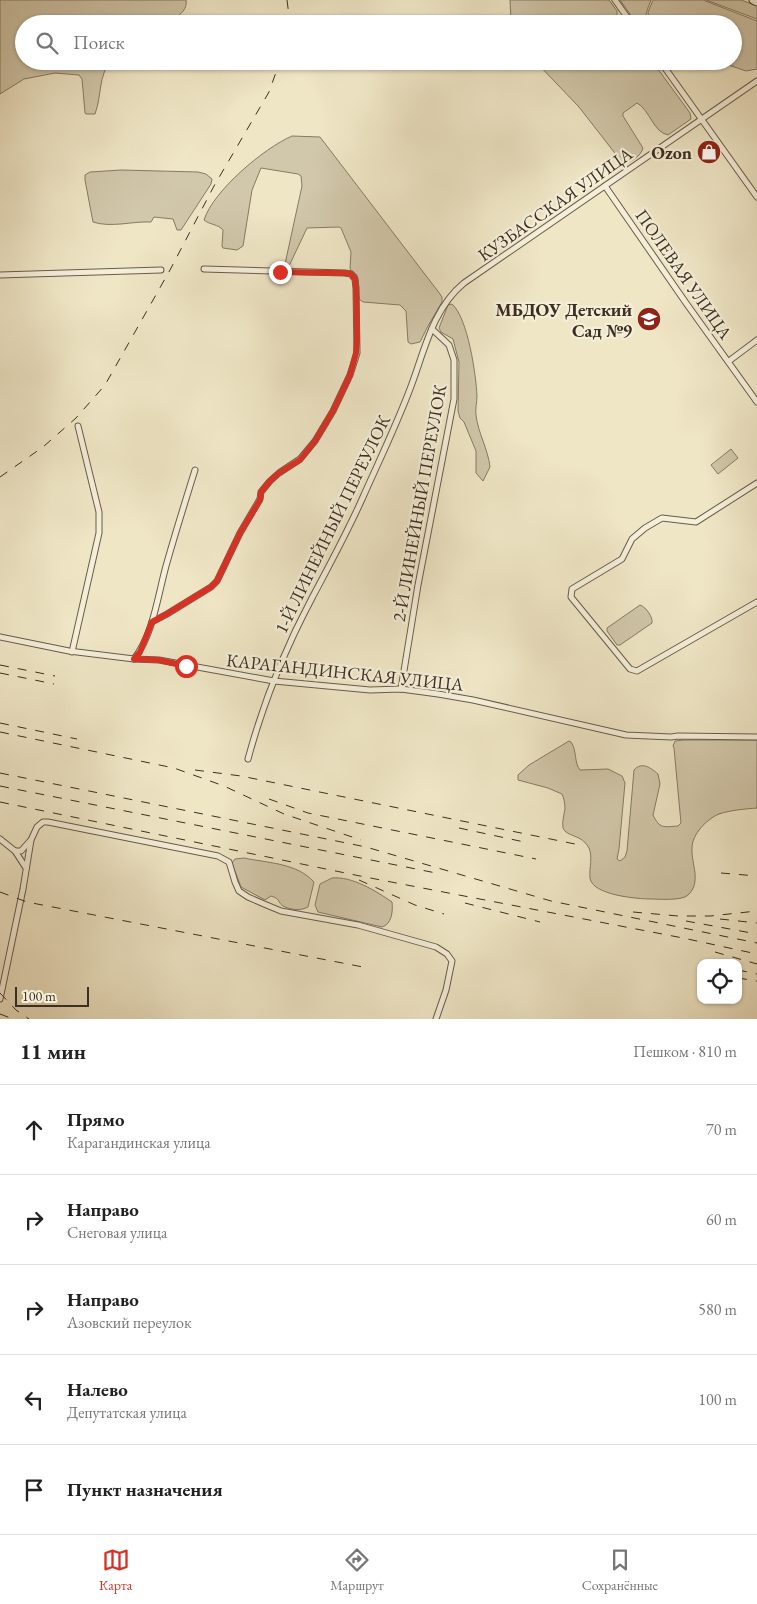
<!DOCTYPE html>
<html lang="ru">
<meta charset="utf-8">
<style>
:root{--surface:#fff;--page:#f6f6f6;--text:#222;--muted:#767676;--line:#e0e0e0;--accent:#d93025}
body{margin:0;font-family:"EB Garamond",serif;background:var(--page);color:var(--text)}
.controls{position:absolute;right:15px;bottom:15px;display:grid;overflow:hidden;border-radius:10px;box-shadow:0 1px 4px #0004}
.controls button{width:45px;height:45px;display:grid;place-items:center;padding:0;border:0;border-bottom:1px solid var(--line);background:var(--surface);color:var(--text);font:25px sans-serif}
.scale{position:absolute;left:15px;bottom:12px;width:74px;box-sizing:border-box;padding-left:5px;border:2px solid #3c2e20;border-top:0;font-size:14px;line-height:18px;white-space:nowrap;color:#3c2e20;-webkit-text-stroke:4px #f5efda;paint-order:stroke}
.stop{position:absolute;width:15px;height:15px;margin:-11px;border:4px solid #d93025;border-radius:50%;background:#fff}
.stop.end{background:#d93025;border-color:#fff;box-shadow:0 1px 5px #0008}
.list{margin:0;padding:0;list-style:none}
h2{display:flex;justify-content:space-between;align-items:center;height:65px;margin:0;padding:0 20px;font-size:21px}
h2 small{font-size:16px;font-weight:400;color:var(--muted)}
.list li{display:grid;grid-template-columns:32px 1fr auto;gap:15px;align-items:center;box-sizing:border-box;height:90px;padding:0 20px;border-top:1px solid var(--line)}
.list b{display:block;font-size:19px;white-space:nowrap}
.list p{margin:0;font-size:16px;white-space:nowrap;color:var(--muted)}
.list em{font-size:16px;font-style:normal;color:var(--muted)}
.icon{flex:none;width:28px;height:28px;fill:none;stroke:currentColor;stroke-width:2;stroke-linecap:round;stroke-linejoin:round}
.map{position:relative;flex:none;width:757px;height:1019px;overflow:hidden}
.search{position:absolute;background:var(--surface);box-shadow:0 1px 4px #0004;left:15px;right:15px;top:15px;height:55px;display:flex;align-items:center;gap:12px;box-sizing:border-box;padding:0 18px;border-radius:28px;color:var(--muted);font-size:19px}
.sheet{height:515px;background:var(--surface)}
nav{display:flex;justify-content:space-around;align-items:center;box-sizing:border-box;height:70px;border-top:1px solid var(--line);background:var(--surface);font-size:14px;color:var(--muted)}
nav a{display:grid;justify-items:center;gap:2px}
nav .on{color:var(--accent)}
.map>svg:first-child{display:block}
</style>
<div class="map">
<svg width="757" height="1019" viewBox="0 0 757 1019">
<rect width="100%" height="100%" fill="#efe6c6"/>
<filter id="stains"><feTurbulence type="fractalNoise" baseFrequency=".004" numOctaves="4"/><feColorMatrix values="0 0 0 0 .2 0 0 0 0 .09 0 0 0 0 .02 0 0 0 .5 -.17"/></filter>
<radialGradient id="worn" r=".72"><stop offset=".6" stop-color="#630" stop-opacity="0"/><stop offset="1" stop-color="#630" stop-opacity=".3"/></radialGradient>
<g fill="#d1c7aa" stroke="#867a65">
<path d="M0,0h186c2,13 -12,18 -21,24h-141v37h87c-13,15 -9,34 -16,53h-9l-1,-1 -3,-34 -3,-4 -24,-2 -31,6 -24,15z"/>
<polygon points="510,0 609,0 617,11 617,17 607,24 513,24 511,20"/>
<path d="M620,0h31c-3,8 -7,15 -4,24h-10z"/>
<polygon points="653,0 703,0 757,21 757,69 746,71 717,61 733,61 733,24 649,24 648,12"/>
<polygon points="706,0 741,0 757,6 757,19"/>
<path d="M535,61h25l7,7 7,-7h78l38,52 1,6 -23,16c-15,-3 -18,-25 -31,-32l-14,10v3l20,32c-2,8 -11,13 -18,16l-4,-3 -42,-54z"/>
<path d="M292,136l28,1 120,157 2,3v5l-14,24 -8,16 -9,2 -3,-2 -2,-31 -6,-6 -37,-3 -4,-3 -2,-24 -7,-6 1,-17 -10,-24 -2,-1 -32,1 -17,36 -3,1 -2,-1 17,-78 -1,-10 -3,-2 -37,-6 -9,22 -9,56 -6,4 -14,-2 -1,-2 1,-16c-5,-6 -13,-5 -19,-10 9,-29 60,-72 88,-84z"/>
<path d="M121,170l77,2 8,2 6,5 -1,5 -30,46h-4l-4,-11 -19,-2 -3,5c-18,-1 -40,6 -58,0l-8,-42v-5l5,-3z"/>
<path d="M452,304c16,14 24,71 25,92 0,6 -2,13 -1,19 2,18 12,34 14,52l-7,14 -7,-8v-22l-12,-29 -4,-4 -2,-7 1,-49 -6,-23 -12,-7 -2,-4 9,-23z"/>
<polygon points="731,449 738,458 718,474 711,465"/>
<path d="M640,605c6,2 13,12 12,18l-32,22h-3l-10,-14v-3z"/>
<path d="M684,740h73v68c-12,1 -26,2 -38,6 -12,5 -27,20 -27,34 -1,16 10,34 -4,47 -6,6 -28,4 -37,4 -14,0 -59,-4 -61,-21 -1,-10 3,-21 -1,-30 -7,-14 -23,-11 -26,-20 -1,-6 1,-14 2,-19 0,-5 -1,-11 -3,-15l-14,-6 -30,-8v-5l11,-10 40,-24 2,1c6,8 3,21 9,28l28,-1 14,7 3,7 -6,66 -2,10 3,2 5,-4 2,-6 7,-81c8,-9 17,-2 24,4l2,10 -7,31c7,14 10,12 25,11l3,-3 -7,-75 -1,-2 2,-5z"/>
<path d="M244,858c24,5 53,5 70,24l-6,25c-7,4 -17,3 -25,-1 -6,-4 -2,-7 -12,-10l-6,4 -24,-13 -9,-24 3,-4z"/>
<path d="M332,878c20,-2 44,13 60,24 1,9 0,22 -10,25l-64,-15 -3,-7 5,-21z"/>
</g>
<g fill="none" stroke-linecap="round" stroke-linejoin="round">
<g stroke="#695c4a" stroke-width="7">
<g id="minor">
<polyline points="615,0 632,24"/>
<polyline points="660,61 757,197"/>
<polyline points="605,186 686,303 757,402"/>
<polyline points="0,275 161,270"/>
<polyline points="729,361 757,340"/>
<polyline points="757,483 696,522 662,518 645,528 632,539 622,559 572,589 571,597 630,669 637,671 757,602"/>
<polyline points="152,622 167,614 211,587 217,581 240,533 260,499 261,492 270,481 279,473 300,459 315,441 333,411 350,375 357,353 356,288 355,279 351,274 345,273 204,269"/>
<polyline points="0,637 69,651 134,659 159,660 274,681 370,690 401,689 438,694 473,700 626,735 671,737 678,736 757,737"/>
<polyline points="72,652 99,533 99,512 78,426"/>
<path d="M134,659c19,-24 24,-64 32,-93 9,-32 19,-64 29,-96"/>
<polyline points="401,689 418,585 454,399 454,360 449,345 432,329"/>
<path d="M248,759c15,-56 37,-110 64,-161 18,-34 36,-67 51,-101 16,-36 33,-71 47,-108 14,-36 22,-80 54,-106l293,-202"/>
<polyline points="0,839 15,851 21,851 30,841"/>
<polyline points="15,851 26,868"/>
<polyline points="0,999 23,889 31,840 37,827 43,822 48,822 218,856 229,862 235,882 239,891 248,897 264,904 281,911 358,925 436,947 447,954 452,961 446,990 436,1019"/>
</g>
</g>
<g stroke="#3c2e20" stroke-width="9">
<polyline id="secondary" points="753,0 757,2"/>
</g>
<use href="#minor" stroke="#f5efda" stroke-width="5"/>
<use href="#secondary" stroke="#f5efda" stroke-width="7"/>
<g stroke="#3c2e20" stroke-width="1" stroke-dasharray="9 9" stroke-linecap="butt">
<polyline points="287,0 290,24"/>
<polyline points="0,477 43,447 76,418 105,385 170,270 214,186 269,92 280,61"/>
<polyline points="0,665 55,676"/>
<polyline points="0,673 54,684"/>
<polyline points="0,723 77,739"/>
<polyline points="0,732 174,768 224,786 284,814 361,840"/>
<polyline points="195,770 241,776 575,844"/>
<polyline points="0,773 366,847 551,901 757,943"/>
<polyline points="0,786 436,873"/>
<polyline points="269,799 308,813 536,859"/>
<polyline points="0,802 360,876 683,938 757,954"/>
<polyline points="459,828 529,843"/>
<polyline points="721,873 757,876"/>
<polyline points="359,880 415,905 444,914"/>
<polyline points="0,892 27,902 363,967"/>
<polyline points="465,903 540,922"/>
<polyline points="633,912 678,916 710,916 757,911"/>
<polyline points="720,919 757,923"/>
<polyline points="686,921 757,934"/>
<polyline points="715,952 757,964"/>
<polyline points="738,970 757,974"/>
<polyline points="738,978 757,981"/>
<polyline points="0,993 16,1010 29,1019"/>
<polyline points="0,1014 13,1019"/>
</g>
</g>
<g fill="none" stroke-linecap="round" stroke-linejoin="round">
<polyline stroke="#d93025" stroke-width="6" points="186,666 159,660 134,659 140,652 152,622 167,614 211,587 217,581 240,533 260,500 261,492 270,481 279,473 300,460 315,441 333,411 350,375 356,353 357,340 356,288 355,279 351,274 345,273 280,272"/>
</g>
<defs>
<g id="shop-disc" transform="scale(1.25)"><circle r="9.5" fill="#8f2418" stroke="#f5efda"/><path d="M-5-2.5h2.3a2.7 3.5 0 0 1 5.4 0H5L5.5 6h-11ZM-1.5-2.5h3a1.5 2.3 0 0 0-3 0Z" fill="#fff"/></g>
<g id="school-disc" transform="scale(1.25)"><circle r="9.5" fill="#8f2418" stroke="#f5efda"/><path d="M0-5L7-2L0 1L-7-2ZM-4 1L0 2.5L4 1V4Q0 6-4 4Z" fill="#fff"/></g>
</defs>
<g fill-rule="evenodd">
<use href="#shop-disc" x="709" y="152"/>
<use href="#school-disc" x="649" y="319"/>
</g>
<g text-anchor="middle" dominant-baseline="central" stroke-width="4.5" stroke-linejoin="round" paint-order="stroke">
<g font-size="18" font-weight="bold" fill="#3c2e20" stroke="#f5efda" text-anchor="end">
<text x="692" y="152">Ozon</text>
<text x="632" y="309">МБДОУ Детский<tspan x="632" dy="21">Сад №9</tspan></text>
</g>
<g font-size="18" fill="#3c2e20" stroke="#f5efda">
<text transform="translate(555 204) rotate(-35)">КУЗБАССКАЯ УЛИЦА</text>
<text transform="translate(684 274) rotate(55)">ПОЛЕВАЯ УЛИЦА</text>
<text transform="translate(419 503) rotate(-80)">2-Й ЛИНЕЙНЫЙ ПЕРЕУЛОК</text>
<text transform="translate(332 524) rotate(-64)">1-Й ЛИНЕЙНЫЙ ПЕРЕУЛОК</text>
<text transform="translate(345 672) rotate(6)">КАРАГАНДИНСКАЯ УЛИЦА</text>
</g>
</g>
<rect width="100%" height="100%" filter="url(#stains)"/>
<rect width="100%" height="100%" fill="url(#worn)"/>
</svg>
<div class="controls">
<button><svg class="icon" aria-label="locate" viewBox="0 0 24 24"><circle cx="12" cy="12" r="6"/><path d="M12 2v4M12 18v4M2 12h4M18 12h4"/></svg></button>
</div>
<div class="scale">100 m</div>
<div class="stop" style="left:186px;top:666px"></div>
<div class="stop end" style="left:280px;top:272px"></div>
<div class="search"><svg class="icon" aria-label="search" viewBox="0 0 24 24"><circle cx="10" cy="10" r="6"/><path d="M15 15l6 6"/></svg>Поиск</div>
</div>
<section class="sheet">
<h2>11 мин<small>Пешком · 810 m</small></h2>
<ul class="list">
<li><svg class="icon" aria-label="ahead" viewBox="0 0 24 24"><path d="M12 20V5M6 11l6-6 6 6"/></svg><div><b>Прямо</b><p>Карагандинская улица</p></div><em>70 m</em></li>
<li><svg class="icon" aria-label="right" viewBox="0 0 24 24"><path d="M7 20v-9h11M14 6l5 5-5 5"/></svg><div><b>Направо</b><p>Снеговая улица</p></div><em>60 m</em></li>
<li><svg class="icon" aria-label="right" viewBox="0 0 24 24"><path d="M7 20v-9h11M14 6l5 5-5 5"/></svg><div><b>Направо</b><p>Азовский переулок</p></div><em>580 m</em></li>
<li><svg class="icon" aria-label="left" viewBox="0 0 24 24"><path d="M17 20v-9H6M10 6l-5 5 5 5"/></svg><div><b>Налево</b><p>Депутатская улица</p></div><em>100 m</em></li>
<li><svg class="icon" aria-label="arrive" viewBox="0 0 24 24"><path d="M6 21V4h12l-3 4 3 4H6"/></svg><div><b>Пункт назначения</b></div></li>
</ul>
</section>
<nav>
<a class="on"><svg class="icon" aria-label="map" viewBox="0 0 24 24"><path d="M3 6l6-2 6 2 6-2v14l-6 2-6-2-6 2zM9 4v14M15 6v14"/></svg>Карта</a>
<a><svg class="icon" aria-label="directions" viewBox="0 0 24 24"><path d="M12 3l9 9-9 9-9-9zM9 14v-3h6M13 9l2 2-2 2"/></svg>Маршрут</a>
<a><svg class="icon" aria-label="saved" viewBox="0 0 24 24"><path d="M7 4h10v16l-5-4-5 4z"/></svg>Сохранённые</a>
</nav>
